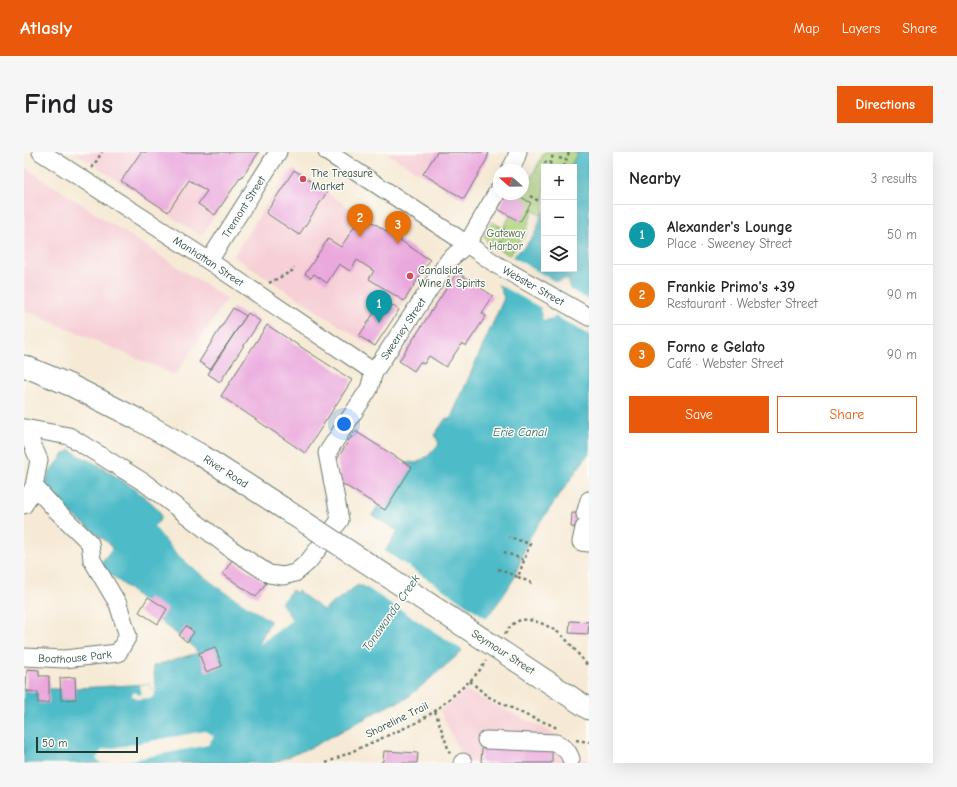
<!DOCTYPE html>
<meta charset="utf-8">
<style>
:root{--surface:#fff;--page:#f6f6f6;--text:#202124;--muted:#757577;--line:#e0e0e0;--accent:#ea580c}
body{margin:0;font-family:"Comic Neue",sans-serif;background:var(--page);color:var(--text)}
.controls{position:absolute;right:12px;top:12px;display:grid;overflow:hidden;border-radius:0px;box-shadow:0 4px 16px #0002}
.controls button{width:36px;height:36px;display:grid;place-items:center;padding:0;border:0;border-bottom:1px solid var(--line);background:var(--surface);color:var(--text);font:20px sans-serif}
.compass{position:absolute;left:469px;top:12px;width:36px;height:36px;border-radius:50%;background:var(--surface);box-shadow:0 4px 16px #0002;rotate:290deg}
.scale{position:absolute;left:12px;bottom:10px;width:102px;box-sizing:border-box;padding-left:4px;border:2px solid #1f3d34;border-top:0;font-size:11px;line-height:14px;white-space:nowrap;color:#1f3d34;-webkit-text-stroke:3px #fdfcf7;paint-order:stroke}
.you{position:absolute;left:320px;top:272px;width:14px;height:14px;margin:-10px;border:3px solid #fff;border-radius:50%;background:#1a73e8;box-shadow:0 0 0 6px #1a73e833}
.badge{display:grid;place-items:center;width:26px;height:26px;border-radius:50%;background:var(--accent);color:#fff;font-size:13px;font-weight:700}
.pin{position:absolute;translate:-50% -33px;filter:drop-shadow(0 1px 2px #0008)}
.pin::after{content:'';position:absolute;top:21px;width:14px;height:12px;background:inherit;clip-path:polygon(0 0,100% 0,50% 100%)}
.list{margin:0;padding:0;list-style:none}
h2{display:flex;justify-content:space-between;align-items:center;height:52px;margin:0;padding:0 16px;font-size:17px}
h2 small{font-size:13px;font-weight:400;color:var(--muted)}
.list li{display:grid;grid-template-columns:26px 1fr auto;gap:12px;align-items:center;box-sizing:border-box;height:60px;padding:0 16px;border-top:1px solid var(--line)}
.list b{display:block;font-size:15px;white-space:nowrap}
.list p{margin:0;font-size:13px;white-space:nowrap;color:var(--muted)}
.list em{font-size:13px;font-style:normal;color:var(--muted)}
.actions{display:flex;gap:8px;padding:12px 16px}
.actions a{flex:1;padding:9px 0;border:1px solid var(--accent);border-radius:0px;text-align:center;font-size:14px;color:var(--accent)}
.actions .main{background:var(--accent);color:#fff}
.icon{flex:none;width:22px;height:22px;fill:none;stroke:currentColor;stroke-width:2;stroke-linecap:round;stroke-linejoin:round}
.map{position:relative;flex:none;width:565px;height:611px;overflow:hidden;border-radius:0px}
header{display:flex;align-items:center;gap:24px;box-sizing:border-box;height:56px;padding:0 20px;background:var(--accent);color:#fff}
header strong{font-size:19px}
nav{display:flex;gap:22px;margin-inline-start:auto;font-size:14px}
.intro{display:flex;align-items:center;justify-content:space-between;box-sizing:border-box;height:96px;padding:0 24px}
h1{margin:0;font-size:28px}
.button{padding:10px 18px;border-radius:0px;background:var(--accent);color:#fff;font-size:14px;font-weight:700}
main{display:flex;gap:24px;padding:0 24px}
aside{flex:1;background:var(--surface);border-radius:0px;box-shadow:0 4px 16px #0002}
.map>svg:first-child{display:block}
</style>
<header>
<strong>Atlasly</strong>
<nav><a>Map</a><a>Layers</a><a>Share</a></nav>
</header>
<div class="intro"><h1>Find us</h1><a class="button">Directions</a></div>
<main>
<div class="map">
<svg width="565" height="611" viewBox="0 0 565 611">
<rect width="100%" height="100%" fill="#fdfcf7"/>
<filter id="ink" filterUnits="userSpaceOnUse"><feTurbulence type="fractalNoise" baseFrequency=".025" numOctaves="2"/><feDisplacementMap in="SourceGraphic" scale="8" xChannelSelector="R" yChannelSelector="G"/><feConvolveMatrix kernelMatrix="1 2 1 2 8 2 1 2 1" color-interpolation-filters="sRGB"/></filter>
<filter id="wash" filterUnits="userSpaceOnUse"><feTurbulence type="fractalNoise" baseFrequency=".012" numOctaves="4" result="noise"/><feDisplacementMap in="SourceGraphic" scale="16" xChannelSelector="R" yChannelSelector="G"/><feGaussianBlur stdDeviation="0.9" result="paint"/><feColorMatrix in="noise" values="0 0 0 0 0 0 0 0 0 0 0 0 0 0 0 0 0 1.4 0 .05"/><feComposite in="paint" operator="in"/></filter>
<g filter="url(#wash)">
<rect width="100%" height="100%" fill="#f6ead6"/>
<g fill="#f6cfd7">
<polygon points="51,0 233,0 177,84"/>
<polygon points="361,0 463,0 440,48"/>
<polygon points="0,15 203,147 151,223 0,158"/>
<polygon points="266,17 407,108 350,196 209,104"/>
<polygon points="441,539 551,591 551,606 565,607 565,611 441,611 416,559"/>
</g>
<polygon fill="#afd57f" stroke="#67895a" points="520,0 554,0 546,15 520,15 520,58 517,63 509,58 501,83 486,103 465,93 460,83 468,70 479,76 499,42 518,5"/>
<path fill="#4ebbc8" stroke="#367c7e" fill-rule="evenodd" d="M554,0h11v301l-60,85 -16,42 -10,16 -44,58 -53,45 -18,7 -74,40 -41,17h-249v-74h35l90,-5 1,5h6l-3,-23 45,-13 -7,-9 -28,-20 -18,-22 -43,-35 -2,-3 13,-16 -7,-7 -49,-38 -12,-19 4,-10 6,-9 5,-5 3,-5 8,-5c8,7 18,10 27,15 11,7 63,39 63,51 0,4 -4,7 -6,10l19,25 19,17 28,21 50,32 -12,22 33,-23 -11,-17 11,-13 4,3 2,-2 25,19 35,-25 4,2 36,-56 -26,-16 35,-53 9,1 12,-7 11,-12 -4,-10 11,-16 4,2 54,-122 -6,-15 17,-29 10,-7 12,-17 4,-15 3,-5v59h30v-102h-4zM543,127l4,11 -17,28 -11,2 -3,-10 16,-28z"/>
<g fill="#f6ead6" fill-rule="evenodd">
<path d="M487,104l45,26 11,-3 4,11 18,10v35l-34,-19 -1,2 -11,2 -3,-10 1,-2 -45,-25zM542,130l2,8 -16,26 -7,2 -2,-8 15,-26z"/>
<polygon points="134,371 135,372 133,374 151,397 170,415 199,435 249,468 249,470 240,486 265,468 255,453 257,451 268,468 235,493 247,469 197,437 169,416 150,399 130,374"/>
<polygon points="359,398 464,467 440,499 337,432"/>
<polygon points="125,532 126,537 132,537 128,546 114,547 107,543 111,540 115,543 117,542 115,533"/>
<polygon points="181,579 190,584 184,593 92,611 77,611 72,607 78,598"/>
</g>
<g id="blocks">
<g fill="#eaa8dd">
<polygon points="117,0 235,0 217,27 216,26 191,63 174,52 183,39 165,28 144,60 97,29"/>
<polygon points="413,0 465,0 463,7 440,47 399,22"/>
<polygon points="270,18 303,40 275,83 242,61"/>
<polygon points="483,42 492,42 507,51 496,70 474,57"/>
<polygon points="338,63 406,108 380,149 345,127 350,119 333,108 326,119 315,112 303,131 290,122 287,126 281,122 304,87 317,95"/>
<polygon points="433,120 469,144 458,161 462,164 442,194 438,191 422,215 405,204 400,212 396,210 390,219 375,209"/>
<polygon points="359,147 375,158 351,194 335,184"/>
<polygon points="209,156 222,164 186,217 175,210"/>
<polygon points="224,161 236,169 196,230 184,222"/>
<polygon points="243,173 328,228 281,301 197,244"/>
<polygon points="331,279 388,315 361,358 317,331 313,307"/>
<polygon points="548,361 565,362 565,376 547,375"/>
<polygon points="208,408 242,431 232,445 199,422"/>
<polygon points="124,445 143,457 134,472 115,460"/>
<polygon points="546,469 565,470 564,482 545,481"/>
<polygon points="162,474 170,480 163,490 155,483"/>
<polygon points="191,495 198,514 182,520 175,501"/>
<polygon points="3,517 15,518 15,524 25,524 25,551 14,551 14,540 2,539"/>
<polygon points="51,525 52,547 37,548 36,526"/>
<polygon points="458,595 528,599 528,611 457,611"/>
<polygon points="360,599 394,601 393,611 357,611 358,609 359,609"/>
</g>
</g>
</g>
<g filter="url(#ink)">
<use href="#blocks" fill-opacity="0" stroke="#6a7a6d" stroke-width="1"/>
<g fill="none" stroke-linecap="round" stroke-linejoin="round">
<g stroke="#6a7a6d" stroke-width="19">
<g id="minor">
<path id="s1" d="M17,0l168,109 165,111"/>
<path id="s2" d="M303,0l140,92 30,21 92,52"/>
<polyline points="486,18 491,9 494,0"/>
<path id="s3" d="M185,109l69,-109"/>
<path id="s4" d="M0,276l45,8 76,47 86,66 38,25 14,2 12,-3 13,-11 32,-42 -13,-67 42,-64 5,-17 75,-112 18,-16 32,-55"/>
<polyline points="0,353 10,334 15,308 1,276"/>
<polyline points="561,362 565,348"/>
<polyline points="560,376 557,390 565,391"/>
<path id="s5" d="M0,505l40,2 54,-6 10,-17 -10,-32 -26,-44 -2,-17 -34,-33 -22,-24"/>
<path d="M462,588l70,3c8,5 12,7 15,16"/>
<polyline points="438,611 439,610"/>
</g>
</g>
<g stroke="#6a7a6d" stroke-width="23">
<g id="major">
<path id="s6" d="M0,214l46,19 67,34 64,36 82,53"/>
<polyline points="494,510 565,557"/>
</g>
</g>
<g stroke="#6a7a6d" stroke-width="2.5" stroke-dasharray="3 3" stroke-linecap="butt">
<polyline points="535,6 542,8"/>
<polyline points="520,10 526,12 529,3"/>
<polyline points="540,15 545,0"/>
<polyline points="68,16 78,0"/>
<polyline points="506,44 520,52"/>
<polyline points="474,97 481,74"/>
<polyline points="245,131 268,119 270,115"/>
<polyline points="480,400 500,408"/>
<polyline points="474,417 494,425 506,392 485,385"/>
<polyline points="494,425 510,432"/>
<path d="M481,482c3,-5 6,-9 11,-12 12,-7 34,4 44,12 11,9 19,22 29,33"/>
<polyline points="446,529 463,544 506,565 525,572 533,576"/>
<polyline points="411,559 426,602"/>
<polyline points="552,588 565,590"/>
<polyline points="302,611 394,570 411,559 446,529 456,518 462,509"/>
</g>
<use href="#minor" stroke="#fff" stroke-width="17"/>
<use href="#major" stroke="#fff" stroke-width="21"/>
<g stroke="#6a7a6d" stroke-width="23" stroke-linecap="butt">
<polyline id="major-bridge" points="259,356 494,510"/>
</g>
<use href="#major-bridge" stroke="#fff" stroke-width="21"/>
</g>
</g>
<g fill="#d1495b" stroke="#fdfcf7" stroke-width="1.5">
<circle cx="279" cy="27" r="4"/>
<circle cx="386" cy="124" r="4"/>
</g>
<g text-anchor="middle" dominant-baseline="central" stroke-width="3" stroke-linejoin="round" paint-order="stroke">
<g font-size="11" fill="#1f3d34" stroke="#fdfcf7" text-anchor="start">
<text x="287" y="21">The Treasure<tspan x="287" dy="13">Market</tspan></text>
<text x="394" y="118">Canalside<tspan x="394" dy="13">Wine &amp; Spirits</tspan></text>
</g>
<g font-size="11" fill="#1f3d34" stroke="#fdfcf7">
<text stroke="none"><textPath href="#s3" startOffset="64">Tremont Street</textPath></text>
<text stroke="none"><textPath href="#s1" startOffset="200">Manhattan Street</textPath></text>
<text stroke="none"><textPath href="#s2" startOffset="246">Webster Street</textPath></text>
<text stroke="none"><textPath href="#s4" startOffset="600">Sweeney Street</textPath></text>
<text stroke="none"><textPath href="#s6" startOffset="228">River Road</textPath></text>
<text transform="translate(479 500) rotate(33)">Seymour Street</text>
<text stroke="none"><textPath href="#s5" startOffset="51">Boathouse Park</textPath></text>
<text transform="translate(373 568) rotate(-26)">Shoreline Trail</text>
</g>
<g font-size="11" fill="#436347" stroke="#fdfcf7">
<text x="482" y="81">Gateway<tspan x="482" dy="13">Harbor</tspan></text>
</g>
<g font-size="12" font-style="italic" fill="#2d6360" stroke="#fdfcf7">
<text x="496" y="280">Erie Canal</text>
<text transform="translate(367 461) rotate(-55)">Tonawanda Creek</text>
</g>
</g>
</svg>
<div class="controls">
<button>+</button>
<button>−</button>
<button><svg class="icon" aria-label="layers" viewBox="0 0 24 24"><path d="M12 4l9 5-9 5-9-5zM3 14l9 5 9-5"/></svg></button>
</div>
<svg class="compass" viewBox="-18 -18 36 36"><path d="M0-13l5 13h-10z" fill="#e53935"/><path d="M0 13l5-13h-10z" fill="#757577"/></svg>
<div class="scale">50 m</div>
<div class="you"></div>
<div class="pin badge" style="left:355px;top:171px;background:#0f9aa8">1</div>
<div class="pin badge" style="left:336px;top:85px;background:#e8710a">2</div>
<div class="pin badge" style="left:374px;top:92px;background:#e8710a">3</div>
</div>
<aside>
<h2>Nearby<small>3 results</small></h2>
<ul class="list">
<li><span class="badge" style="background:#0f9aa8">1</span><div><b>Alexander's Lounge</b><p>Place · Sweeney Street</p></div><em>50 m</em></li>
<li><span class="badge" style="background:#e8710a">2</span><div><b>Frankie Primo's +39</b><p>Restaurant · Webster Street</p></div><em>90 m</em></li>
<li><span class="badge" style="background:#e8710a">3</span><div><b>Forno e Gelato</b><p>Café · Webster Street</p></div><em>90 m</em></li>
</ul>
<div class="actions"><a class="main">Save</a><a>Share</a></div>
</aside>
</main>
